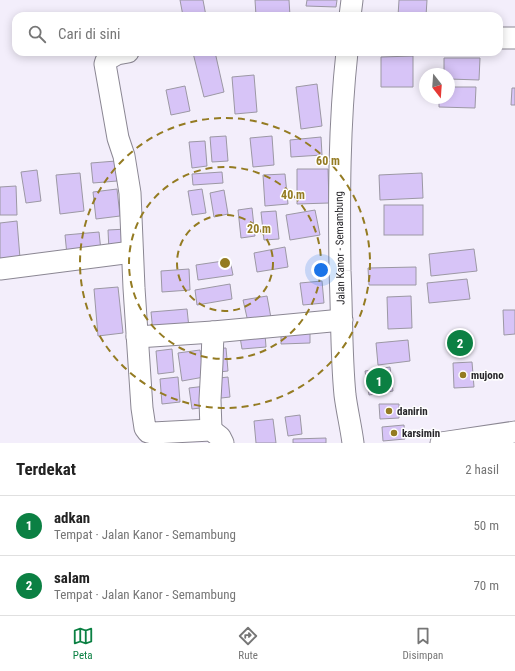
<!DOCTYPE html>
<html lang="id">
<meta charset="utf-8">
<style>
:root{--surface:#fff;--page:#f6f6f6;--text:#222;--muted:#767676;--line:#e0e0e0;--accent:#0b8043}
body{margin:0;font-family:"Roboto Condensed",sans-serif;background:var(--page);color:var(--text)}
.compass{position:absolute;left:419px;top:68px;width:36px;height:36px;border-radius:50%;background:var(--surface);box-shadow:0 2px 10px #0003;rotate:163deg}
.you{position:absolute;left:321px;top:270px;width:14px;height:14px;margin:-10px;border:3px solid #fff;border-radius:50%;background:#1a73e8;box-shadow:0 0 0 6px #1a73e833}
.badge{display:grid;place-items:center;width:26px;height:26px;border-radius:50%;background:var(--accent);color:#fff;font-size:13px;font-weight:700}
.pin{position:absolute;translate:-50% -50%;border:2px solid #fff;box-shadow:0 1px 4px #0006}
.list{margin:0;padding:0;list-style:none}
h2{display:flex;justify-content:space-between;align-items:center;height:52px;margin:0;padding:0 16px;font-size:17px}
h2 small{font-size:13px;font-weight:400;color:var(--muted)}
.list li{display:grid;grid-template-columns:26px 1fr auto;gap:12px;align-items:center;box-sizing:border-box;height:60px;padding:0 16px;border-top:1px solid var(--line)}
.list b{display:block;font-size:15px;white-space:nowrap}
.list p{margin:0;font-size:13px;white-space:nowrap;color:var(--muted)}
.list em{font-size:13px;font-style:normal;color:var(--muted)}
.icon{flex:none;width:22px;height:22px;fill:none;stroke:currentColor;stroke-width:2;stroke-linecap:round;stroke-linejoin:round}
.map{position:relative;flex:none;width:515px;height:443px;overflow:hidden}
.search{position:absolute;background:var(--surface);box-shadow:0 2px 10px #0003;left:12px;right:12px;top:12px;height:44px;display:flex;align-items:center;gap:10px;box-sizing:border-box;padding:0 14px;border-radius:12px;color:var(--muted);font-size:15px}
.sheet{height:172px;background:var(--surface)}
nav{display:flex;justify-content:space-around;align-items:center;box-sizing:border-box;height:56px;border-top:1px solid var(--line);background:var(--surface);font-size:11px;color:var(--muted)}
nav a{display:grid;justify-items:center;gap:2px}
nav .on{color:var(--accent)}
.map>svg:first-child{display:block}
</style>
<div class="map">
<svg width="515" height="443" viewBox="0 0 515 443">
<rect width="100%" height="100%" fill="#f3eefb"/>
<g fill="#d7c4f7" stroke="#9c98a4">
<polygon points="180,0 203,0 206,16 183,16"/>
<polygon points="255,0 289,0 290,16 256,16"/>
<polygon points="307,0 337,0 336,7 306,6"/>
<polygon points="399,0 427,0 426,16 398,16"/>
<polygon points="308,13 336,15 336,16 308,16"/>
<polygon points="195,52 215,52 224,92 204,97 193,53"/>
<polygon points="413,56 413,87 381,87 381,57"/>
<polygon points="444,58 480,58 479,80 449,79 449,74 444,74"/>
<polygon points="254,75 257,112 235,114 232,77"/>
<polygon points="317,84 322,126 301,129 296,87"/>
<polygon points="185,86 190,111 171,115 166,90"/>
<polygon points="449,87 476,87 475,108 439,107 439,98 449,98"/>
<polygon points="512,88 515,88 515,105 511,105"/>
<polygon points="226,136 228,161 212,162 210,137"/>
<polygon points="272,136 274,165 253,167 250,138"/>
<polygon points="321,137 322,155 291,157 290,140"/>
<polygon points="205,141 207,166 192,168 189,142"/>
<polygon points="116,161 117,181 93,183 91,163"/>
<polygon points="297,169 328,169 329,203 297,204"/>
<polygon points="37,170 41,201 26,203 21,172"/>
<polygon points="222,172 223,183 193,185 192,174"/>
<polygon points="80,173 84,211 60,214 56,175"/>
<polygon points="422,173 423,198 380,200 379,175"/>
<polygon points="285,174 288,204 265,206 263,175"/>
<polygon points="16,186 17,215 0,215 0,187"/>
<polygon points="117,189 120,216 96,219 93,192"/>
<polygon points="202,189 206,213 192,215 188,191"/>
<polygon points="224,190 228,214 214,217 210,193"/>
<rect x="384" y="205" width="39" height="30"/>
<polygon points="252,208 255,236 241,238 238,210"/>
<polygon points="315,210 320,235 290,240 286,215"/>
<polygon points="276,211 279,239 264,240 261,212"/>
<polygon points="17,221 20,258 0,260 0,223"/>
<polygon points="127,229 129,250 109,251 108,230"/>
<polygon points="99,232 101,251 67,255 65,235"/>
<polygon points="285,247 288,267 257,272 254,253"/>
<polygon points="474,249 477,271 431,276 429,254"/>
<polygon points="230,260 233,275 198,280 196,265"/>
<polygon points="416,267 416,285 369,285 368,268"/>
<polygon points="189,269 190,290 162,292 161,271"/>
<polygon points="467,279 470,299 429,303 427,283"/>
<polygon points="322,281 324,303 303,305 300,283"/>
<polygon points="230,284 232,299 197,305 195,290"/>
<polygon points="118,287 123,333 98,336 94,289"/>
<polygon points="267,296 271,318 248,322 243,300"/>
<polygon points="411,296 412,328 388,329 387,297"/>
<polygon points="187,309 189,328 153,332 151,312"/>
<polygon points="503,310 515,310 515,334 504,335"/>
<polygon points="310,330 310,343 281,344 281,331"/>
<polygon points="265,334 266,347 242,349 240,337"/>
<polygon points="470,335 470,350 450,352 449,336"/>
<polygon points="408,340 410,361 378,365 376,343"/>
<polygon points="226,348 228,371 209,373 208,349"/>
<polygon points="172,349 174,372 158,374 156,351"/>
<polygon points="200,350 204,377 182,381 178,353"/>
<polygon points="472,362 474,387 454,388 453,363"/>
<polygon points="390,367 393,391 369,395 365,371"/>
<polygon points="178,377 180,402 162,404 160,379"/>
<polygon points="228,377 230,397 213,399 211,379"/>
<polygon points="206,386 208,407 192,409 189,388"/>
<polygon points="379,404 399,404 399,418 380,419"/>
<polygon points="300,415 302,434 288,436 285,417"/>
<polygon points="273,419 276,443 256,443 254,421"/>
<polygon points="404,425 405,439 383,441 382,427"/>
<polygon points="326,438 326,443 293,443 293,439"/>
</g>
<g fill="none" stroke-linecap="round" stroke-linejoin="round">
<g stroke="#8b8793" stroke-width="23">
<g id="minor">
<polyline points="350,16 352,0"/>
<polyline points="499,38 515,38"/>
<polyline points="128,52 117,54 108,59 106,61 105,64 118,138 124,156 130,193 134,288 142,408 145,428 148,432 153,433 211,430 220,437 223,443"/>
<path d="M347,52c-8,73 -8,146 -7,219 2,41 1,83 5,124 2,16 6,32 8,48"/>
<polyline points="0,269 132,252"/>
<polyline points="137,337 213,332"/>
<polyline points="211,430 210,400 212,363 213,332 342,320"/>
<polyline points="441,443 515,432"/>
</g>
</g>
<use href="#minor" stroke="#fff" stroke-width="21"/>
</g>
<g fill="none" stroke="#947b22" stroke-width="2" stroke-dasharray="7 5">
<circle cx="225" cy="263" r="48"/>
<circle cx="225" cy="263" r="96"/>
<circle cx="225" cy="263" r="145"/>
</g>
<g fill="#947b22" stroke="#fff" stroke-width="1.5">
<circle cx="463" cy="375" r="4"/>
<circle cx="389" cy="411" r="4"/>
<circle cx="394" cy="433" r="4"/>
</g>
<g text-anchor="middle" dominant-baseline="central" stroke-width="3" stroke-linejoin="round" paint-order="stroke">
<g font-size="11" fill="#27262a" stroke="#fff">
<text transform="translate(340 248) rotate(-91)">Jalan Kanor - Semambung</text>
</g>
<g font-size="11" font-weight="bold" fill="#27262a" stroke="#fff" text-anchor="start">
<text x="471" y="375">mujono</text>
<text x="397" y="411">danirin</text>
<text x="402" y="433">karsimin</text>
</g>
</g>
<circle cx="225" cy="263" r="6" fill="#947b22" stroke="#fff" stroke-width="2"/>
<g font-size="12" text-anchor="middle" font-weight="bold" fill="#947b22" stroke="#fff" stroke-width="3" stroke-linejoin="round" paint-order="stroke">
<text x="328" y="165">60 m</text>
<text x="293" y="199">40 m</text>
<text x="259" y="233">20 m</text>
</g>
</svg>
<svg class="compass" viewBox="-18 -18 36 36"><path d="M0-13l5 13h-10z" fill="#e53935"/><path d="M0 13l5-13h-10z" fill="#767676"/></svg>
<div class="you"></div>
<div class="pin badge" style="left:379px;top:381px">1</div>
<div class="pin badge" style="left:460px;top:343px">2</div>
<div class="search"><svg class="icon" aria-label="search" viewBox="0 0 24 24"><circle cx="10" cy="10" r="6"/><path d="M15 15l6 6"/></svg>Cari di sini</div>
</div>
<section class="sheet">
<h2>Terdekat<small>2 hasil</small></h2>
<ul class="list">
<li><span class="badge">1</span><div><b>adkan</b><p>Tempat · Jalan Kanor - Semambung</p></div><em>50 m</em></li>
<li><span class="badge">2</span><div><b>salam</b><p>Tempat · Jalan Kanor - Semambung</p></div><em>70 m</em></li>
</ul>
</section>
<nav>
<a class="on"><svg class="icon" aria-label="map" viewBox="0 0 24 24"><path d="M3 6l6-2 6 2 6-2v14l-6 2-6-2-6 2zM9 4v14M15 6v14"/></svg>Peta</a>
<a><svg class="icon" aria-label="directions" viewBox="0 0 24 24"><path d="M12 3l9 9-9 9-9-9zM9 14v-3h6M13 9l2 2-2 2"/></svg>Rute</a>
<a><svg class="icon" aria-label="saved" viewBox="0 0 24 24"><path d="M7 4h10v16l-5-4-5 4z"/></svg>Disimpan</a>
</nav>
